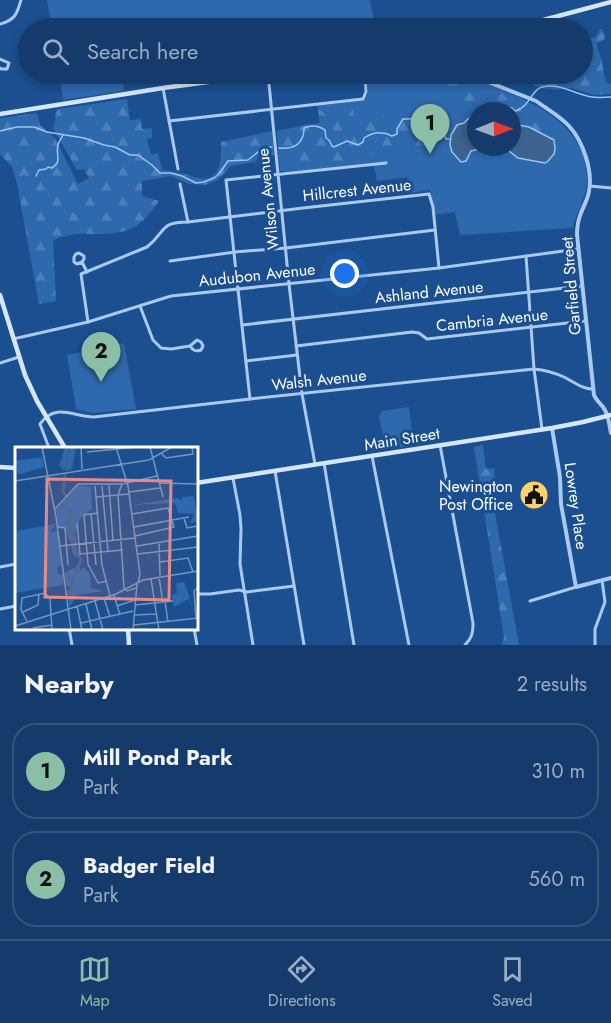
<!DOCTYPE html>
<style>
:root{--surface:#143b6b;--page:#214673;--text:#f1f3f6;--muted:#9dadc1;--line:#33557e;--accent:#8abfa5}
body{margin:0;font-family:Jost,sans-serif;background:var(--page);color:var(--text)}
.compass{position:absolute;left:467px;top:102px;width:54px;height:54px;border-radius:50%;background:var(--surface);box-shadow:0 3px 9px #0003;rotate:89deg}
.you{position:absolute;left:345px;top:274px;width:21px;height:21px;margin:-15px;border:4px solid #fff;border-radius:50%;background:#1a73e8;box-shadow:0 0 0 9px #1a73e833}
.badge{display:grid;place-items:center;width:39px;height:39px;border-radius:50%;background:var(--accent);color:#111;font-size:20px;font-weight:700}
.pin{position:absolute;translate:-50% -50px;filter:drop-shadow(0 2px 3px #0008)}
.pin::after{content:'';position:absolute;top:32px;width:21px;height:18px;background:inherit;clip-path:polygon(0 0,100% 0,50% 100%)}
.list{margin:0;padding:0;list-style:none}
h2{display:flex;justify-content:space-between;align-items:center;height:78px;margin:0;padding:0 24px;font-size:26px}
h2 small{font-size:20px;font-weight:400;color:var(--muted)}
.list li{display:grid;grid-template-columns:39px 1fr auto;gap:18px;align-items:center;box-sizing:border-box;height:96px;margin:0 12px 12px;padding:0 12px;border:2px solid var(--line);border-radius:24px}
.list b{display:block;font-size:22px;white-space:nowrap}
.list p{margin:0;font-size:20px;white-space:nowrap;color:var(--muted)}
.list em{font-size:20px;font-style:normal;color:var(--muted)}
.icon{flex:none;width:33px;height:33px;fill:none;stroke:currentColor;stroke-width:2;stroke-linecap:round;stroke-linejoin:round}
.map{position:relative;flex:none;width:611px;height:645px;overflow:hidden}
.search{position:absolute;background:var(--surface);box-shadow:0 3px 9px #0003;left:18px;right:18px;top:18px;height:66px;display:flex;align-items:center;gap:15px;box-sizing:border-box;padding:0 21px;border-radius:33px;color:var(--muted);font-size:22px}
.sheet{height:294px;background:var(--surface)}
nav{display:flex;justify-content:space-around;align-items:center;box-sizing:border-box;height:84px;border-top:2px solid var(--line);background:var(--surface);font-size:16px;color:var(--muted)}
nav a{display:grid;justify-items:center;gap:3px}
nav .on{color:var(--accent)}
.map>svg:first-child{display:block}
</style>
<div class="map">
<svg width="611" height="645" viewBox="0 0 611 645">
<defs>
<pattern id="forest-firs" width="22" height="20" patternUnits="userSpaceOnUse" patternTransform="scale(1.5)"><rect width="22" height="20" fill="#2e69ad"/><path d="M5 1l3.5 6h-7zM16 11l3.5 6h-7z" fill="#4d80b9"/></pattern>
</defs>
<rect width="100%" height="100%" fill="#1b4f8f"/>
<g fill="#2e69ad" fill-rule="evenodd">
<polygon points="47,0 370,0 375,28 353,28 352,27 348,25 343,20 340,22 334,18 333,28 52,28"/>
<polygon points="59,74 123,74 124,91 63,100"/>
<polygon points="162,74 239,74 165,85"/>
<path d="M367,74c23,0 46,0 69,0 9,0 19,-2 28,0 11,2 23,9 33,14 42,17 90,39 90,92 0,17 -11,32 -14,48l-113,7 -5,-23 -20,3 -5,-25 -19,3 -3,-16 -31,4 -4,-18 -87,9 -6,-1 -3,-40 27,-6 16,-2 -3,-17 47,-6 4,-6zM476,111h36v36h-36z"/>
<polygon points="124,343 136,409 92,413 76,409 67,355"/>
<polygon points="409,407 412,432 414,433 416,445 368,452 367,449 369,448 380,446 381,448 383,448 383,436 379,417 382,411"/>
</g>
<g fill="url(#forest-firs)">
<path d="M600,29h2l3,6 -1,5 -7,3c0,6 2,10 4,15 3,9 2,17 6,25l4,1v10l-17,1 -16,-5 -8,-2 -12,2 -17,-2 -12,-5 -2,-9h55l1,-32 8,-4h4z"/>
<path d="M428,74h21l8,6 1,3 10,5 12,-2 16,8 5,-2 6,6v2l-3,1 -2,4 1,2 5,-3 2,-4 7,-1 6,3 3,5 -4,4 -8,2c3,5 7,5 11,4l35,21 4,-4 2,3 -3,2 -1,3 -5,-3 -3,1 -25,-13 -17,-3v-13c-9,0 -22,2 -30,-1 -13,-4 -25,-10 -37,-16 1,-9 -10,-10 -16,-15z"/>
<path d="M127,99l3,21 11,-1 1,10 10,-1v10l-5,1 4,16 7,-2 4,17c6,1 13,2 19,3 12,3 28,12 36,-2 5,-8 4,-20 4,-29l51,-11 2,24 -16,1 -2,6 -25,4 -13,14 -13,5 -16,-1 -18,-8 -29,5v15l17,5c-18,26 -27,32 -59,33 -10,0 -19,-1 -29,1 -7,1 -12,2 -18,6l3,60 -17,3 -22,-120 -5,-17 -12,-13v-36l37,-5 3,12 15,13 23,46 11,-6 -5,-9 -7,1 -24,-42c4,-8 0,-12 5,-19z"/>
<path d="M345,106l7,3 3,7 6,2 7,-1 4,-5h7l7,5c19,-5 41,-7 59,4l3,11 -2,9 -9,3 -6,-3v3l-6,2 -2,10 -4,2 -4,-9 -3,2 1,5 -2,2 -5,-11 -10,2 -5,7 -14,3 -7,-7 -6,1 -19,13 -43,4 -23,-7 -2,-32 43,-8 -2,-14 2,1 7,6 12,-5z"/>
<polygon points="483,445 486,469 494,468 495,484 490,486 519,645 502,645 504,637 474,447"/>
</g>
<g fill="#3c6290" stroke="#9cc4f0" stroke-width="1.5">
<polygon points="476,116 476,147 488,147 471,151 466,161 461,162 452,152 450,145 451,135 457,125 464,123 468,119"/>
<polygon points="512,124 529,127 554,140 555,149 554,154 548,161 545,163 518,158 504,147 512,147"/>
</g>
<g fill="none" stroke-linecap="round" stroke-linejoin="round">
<g stroke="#9cc4f0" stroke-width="1.5">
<path d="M505,111l3,-3h4l3,3c15,-4 16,-21 27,-24 17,-5 34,8 50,10 6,1 13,0 19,0"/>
<polyline points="0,131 17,127 34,127 47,132 84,138 104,145 115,147 130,155 138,155 152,165 160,173 171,173 182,176 196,183 204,182 214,178 219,174 228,161 248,160 263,148 272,147"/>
<path d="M279,148c9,1 19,0 23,-10 2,-3 2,-7 2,-10 7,-3 15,-2 21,2l1,8 3,2 3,6 2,1 13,-6 11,4 5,-3 1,-4c9,-6 19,-7 28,-2l5,-2v-5l6,-10c10,0 21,-2 31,1l-2,8 1,3 12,5 1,3h3"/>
<path d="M36,176l3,-6 7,-1 2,-2 4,1c11,-7 3,-12 6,-23 1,-4 3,-6 5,-10"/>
</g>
<g stroke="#a9c9ee" stroke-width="3">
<path d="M0,24c15,-4 17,-10 21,-24"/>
<polyline points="0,59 9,63 7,69 1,69 0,68"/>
<polyline points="268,74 289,284 302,394 315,464"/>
<polyline points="163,88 178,169"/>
<polyline points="169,121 363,99 366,92 365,74"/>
<polyline points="180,184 188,222"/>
<polyline points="590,186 611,188"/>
<polyline points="526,256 534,369 542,429"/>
<polyline points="170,261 235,252 286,248 435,230"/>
<polyline points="82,262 77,264 74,262 74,257 76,254 79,253 84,256 84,259 82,262 87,272"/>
<path d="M140,306l13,34 8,8 10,1 19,-3 7,-6 4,2 2,4 -2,4c-6,2 -8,0 -11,-4"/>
<path d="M88,322l-7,-48 66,-27c20,-16 12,-25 41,-25l115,-14 126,-14 4,13 6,61"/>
<polyline points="242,325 582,286"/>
<polyline points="13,339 88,322 171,296 439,268 578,249"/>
<polyline points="296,346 412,332 419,333 427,339 585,321"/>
<polyline points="246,361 297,355"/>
<polyline points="0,363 19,357"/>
<polyline points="250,399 226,180 386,163"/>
<path d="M440,445l33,178c0,10 -1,15 -8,22"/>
<path d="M49,448l-9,-24c16,-22 33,-7 54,-7l156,-18 284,-30c10,1 21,4 30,8 10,5 18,12 29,12"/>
<polyline points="372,456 409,645"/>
<polyline points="324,463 354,645"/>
<polyline points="275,471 304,645"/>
<polyline points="233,478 240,515 241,529 240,564 253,645"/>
<polyline points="0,567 16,564"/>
<polyline points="196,594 210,594 239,590 247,592 294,586"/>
<polyline points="530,601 576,587"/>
<polyline points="0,609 16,606"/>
<polyline points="69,628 72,645"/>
<polyline points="194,628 197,645"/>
<polyline points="595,645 595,629 605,602 602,580"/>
</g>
<g stroke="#a9c9ee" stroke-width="4">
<path d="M468,74l68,27c11,8 24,15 33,25 14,15 24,45 20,65 -1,8 -5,14 -8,22 -3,7 -4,14 -4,22l17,160c2,5 6,8 9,12 6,8 6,17 8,26"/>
<polyline points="552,428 560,477 561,504 576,587 611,578"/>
</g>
<g stroke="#d6e6fa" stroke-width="4.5">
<polyline points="513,28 611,2"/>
<polyline points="0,114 163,88 266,74"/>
<polyline points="0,295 25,375 37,401 65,448"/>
<polyline points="0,467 16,468"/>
<polyline points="196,483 552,428 583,422 611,415"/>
<polyline points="128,628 129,645"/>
</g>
</g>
<defs>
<g id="civic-disc" transform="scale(1.5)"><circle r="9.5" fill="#ffd166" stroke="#1b4f8f"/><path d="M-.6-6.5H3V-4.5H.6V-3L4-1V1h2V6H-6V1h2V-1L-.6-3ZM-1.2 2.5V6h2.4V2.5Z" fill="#111"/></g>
</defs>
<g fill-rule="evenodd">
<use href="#civic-disc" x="534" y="495"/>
</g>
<g text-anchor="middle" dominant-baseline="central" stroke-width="6" stroke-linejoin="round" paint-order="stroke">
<g font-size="16" fill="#fff" stroke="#1b4f8f">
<text transform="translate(357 190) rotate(-6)">Hillcrest Avenue</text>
<text transform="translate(268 199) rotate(-96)">Wilson Avenue</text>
<text transform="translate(257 275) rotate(-6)">Audubon Avenue</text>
<text transform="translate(571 286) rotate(-95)">Garfield Street</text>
<text transform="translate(429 292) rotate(-6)">Ashland Avenue</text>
<text transform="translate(492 320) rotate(-6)">Cambria Avenue</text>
<text transform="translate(319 380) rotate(-6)">Walsh Avenue</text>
<text transform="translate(402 439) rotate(-9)">Main Street</text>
<text transform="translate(576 506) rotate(82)">Lowrey Place</text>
</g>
<g font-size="16" fill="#fff" stroke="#1b4f8f" text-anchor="end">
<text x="513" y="486">Newington<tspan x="513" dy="18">Post Office</tspan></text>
</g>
</g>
<g transform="translate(15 447)">
<rect width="183" height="183" fill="#1b4f8f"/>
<path d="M27,10l2,10 -26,8 -3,-14zM63,38l13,2 1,22 -12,10 -9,25 -6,-17h-7l-2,-17zM41,77l-6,8 8,-1 4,35 -5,1 1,7h5l1,11 -49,8v-62z" fill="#2e69ad"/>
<path d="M50,0h11l-4,22 -6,2 -7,-5zM179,49l4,26 -8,1 4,-9 -16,-1 -3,-10 -43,2 46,-7 4,3v-4zM58,65l4,32h-6l-5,-13 3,-18zM56,98h4l5,11v14l4,-3 6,7 1,14 13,3 -27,4 -7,12 -3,-16 4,-4h-4l-3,-14 14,-7 2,-7 -7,-4zM169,135l6,16 -16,9 -2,-12 5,-2 -1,-10z" fill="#2e69ad"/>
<path fill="none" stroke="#3c6290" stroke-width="3" d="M49,23l6,-23M50,27l-2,18 7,10M57,62l-3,11 5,23M55,153l2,-18 9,-22 -7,-15"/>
<path fill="none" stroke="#7695bc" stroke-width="1.5" d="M27,0l14,70 15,113M66,0l1,22M101,0l12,39 12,88 -2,9M135,0l13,50M72,5l50,-5M147,7l4,4 27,-4 -1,-7M0,34l134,-21 23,-13M144,36l39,1M107,37l-4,11 6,93 3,3 9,-3M94,38l4,56M80,39l7,79 8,31M87,39l6,66M114,45l31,-4M81,50l33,-3M40,62l23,-25h44l35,-8M83,66l-14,2 4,49 10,19 9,-2M76,67l5,51M117,67l36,-6 6,19 -39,9M169,71l3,10 11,-2M62,76l3,31 43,-4M43,80l7,1 3,37M119,80l55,-10M144,95l1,34M45,99l75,-8M122,99l61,-10M123,107l60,-7M145,115l28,-4 5,14M144,130l4,26M136,132l8,51M99,148l6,20M35,151l2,32M89,151l6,19M80,154l8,29M150,155l3,20M71,157l6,26M120,158l38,-4M62,159l5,24M102,159l18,-6M8,165l15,-7 1,-11M119,168l22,-1M181,171l-2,-27 4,-4M12,174l-6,-11 1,-12 23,-5 5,5M66,176l52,-12M119,178l64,-7M0,179l101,-32 27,-14 55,-9M18,181l19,-3M118,183l4,-46"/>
<path fill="#e88989" fill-opacity="0.15" stroke="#e88989" stroke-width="3" d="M32,32l124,2 -2,119 -124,-3z"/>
<rect width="183" height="183" fill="none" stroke="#fff" stroke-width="3"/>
</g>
</svg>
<svg class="compass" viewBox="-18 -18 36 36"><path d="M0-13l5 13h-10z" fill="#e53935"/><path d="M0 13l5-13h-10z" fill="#9dadc1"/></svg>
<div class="you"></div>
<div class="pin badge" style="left:430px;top:154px">1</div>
<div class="pin badge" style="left:101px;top:382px">2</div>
<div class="search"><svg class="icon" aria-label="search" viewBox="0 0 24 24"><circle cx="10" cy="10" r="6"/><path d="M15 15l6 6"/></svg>Search here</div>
</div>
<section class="sheet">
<h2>Nearby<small>2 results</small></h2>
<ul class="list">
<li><span class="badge">1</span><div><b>Mill Pond Park</b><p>Park</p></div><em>310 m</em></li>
<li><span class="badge">2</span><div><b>Badger Field</b><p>Park</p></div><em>560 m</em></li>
</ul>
</section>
<nav>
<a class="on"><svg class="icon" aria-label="map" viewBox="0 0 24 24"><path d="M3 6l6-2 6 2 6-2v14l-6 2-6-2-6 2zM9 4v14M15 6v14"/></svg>Map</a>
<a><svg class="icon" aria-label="directions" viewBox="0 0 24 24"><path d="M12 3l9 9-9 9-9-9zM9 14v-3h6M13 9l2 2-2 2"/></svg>Directions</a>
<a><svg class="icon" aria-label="saved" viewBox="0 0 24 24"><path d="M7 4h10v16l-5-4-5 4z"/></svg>Saved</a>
</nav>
